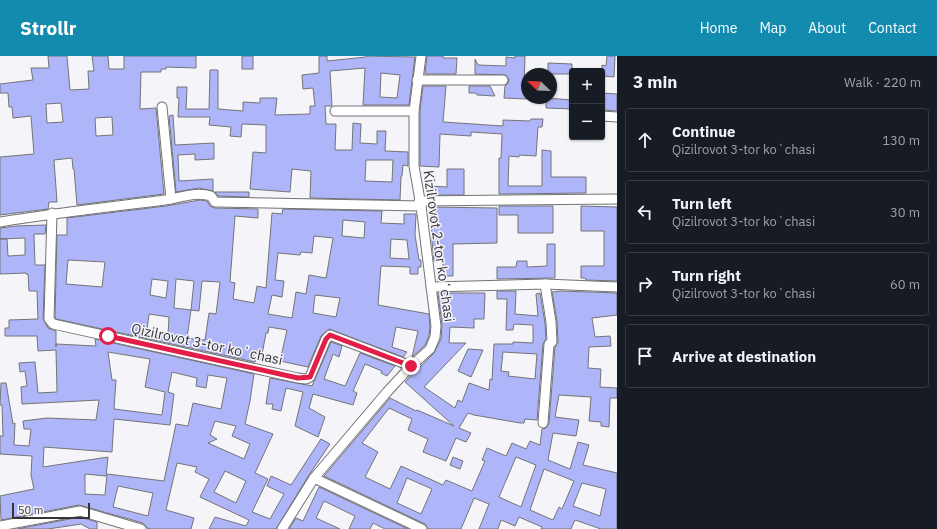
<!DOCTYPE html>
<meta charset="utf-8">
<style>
:root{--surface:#171b24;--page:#242831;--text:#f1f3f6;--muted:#9ea1a6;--line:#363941;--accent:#138bae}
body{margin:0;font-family:"IBM Plex Sans",sans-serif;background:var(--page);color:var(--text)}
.controls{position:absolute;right:12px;top:12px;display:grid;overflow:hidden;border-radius:4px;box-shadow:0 1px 3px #0004}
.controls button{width:36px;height:36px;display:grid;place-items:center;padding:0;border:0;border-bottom:1px solid var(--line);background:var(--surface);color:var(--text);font:20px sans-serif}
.compass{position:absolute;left:521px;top:12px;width:36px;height:36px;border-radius:50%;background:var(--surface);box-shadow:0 1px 3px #0004;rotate:293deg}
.scale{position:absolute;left:12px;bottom:10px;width:78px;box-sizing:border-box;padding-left:4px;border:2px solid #353537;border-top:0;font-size:11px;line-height:14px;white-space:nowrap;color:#353537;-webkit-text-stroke:3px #f4f4f9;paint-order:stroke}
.stop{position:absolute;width:12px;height:12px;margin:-9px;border:3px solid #e11d48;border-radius:50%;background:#fff}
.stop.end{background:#e11d48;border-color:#fff;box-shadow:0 1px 4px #0008}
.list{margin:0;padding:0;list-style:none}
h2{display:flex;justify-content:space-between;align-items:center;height:52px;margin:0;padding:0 16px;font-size:17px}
h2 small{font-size:13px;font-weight:400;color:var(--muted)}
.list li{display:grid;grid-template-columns:26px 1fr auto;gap:12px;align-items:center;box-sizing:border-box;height:64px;margin:0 8px 8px;padding:0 8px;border:1px solid var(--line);border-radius:4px}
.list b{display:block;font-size:15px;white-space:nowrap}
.list p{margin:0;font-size:13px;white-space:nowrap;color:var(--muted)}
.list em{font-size:13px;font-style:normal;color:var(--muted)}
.icon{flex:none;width:22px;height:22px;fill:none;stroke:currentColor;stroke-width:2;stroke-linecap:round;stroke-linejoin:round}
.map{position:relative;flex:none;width:617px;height:473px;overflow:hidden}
header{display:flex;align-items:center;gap:24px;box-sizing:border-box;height:56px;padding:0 20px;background:var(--accent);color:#fff}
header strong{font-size:19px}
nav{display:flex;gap:22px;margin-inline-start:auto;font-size:14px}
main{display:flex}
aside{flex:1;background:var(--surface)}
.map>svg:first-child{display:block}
</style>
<header>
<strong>Strollr</strong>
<nav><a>Home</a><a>Map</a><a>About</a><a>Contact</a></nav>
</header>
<main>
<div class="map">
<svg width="617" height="473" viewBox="0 0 617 473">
<rect width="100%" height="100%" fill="#f4f4f9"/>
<g fill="#aeb5f9" stroke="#747478" fill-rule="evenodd">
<path d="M48,0h19l3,34 19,-1 -1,-18h6l-2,-15h16l1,13h15v-13h72v12l-30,-1v2h-5v3h-20l-1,37 16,-1 8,86 -87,11 -3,-36h-1l-1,-11 -18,2 3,42h-8l-1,7 -48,6v-58l34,-3 -3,-38 -18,2 -1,-11h-3l-1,-14h-8v-9l33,-4 -2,-12h18zM61,47l2,19 -16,1 -1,-19zM112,61l1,18 -17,1 -1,-18z"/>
<rect x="242" y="0" width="11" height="13"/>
<path d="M319,0h8v5l39,-4v-1l49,1 -6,48h-46l2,-37 -35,3 2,35h-7l1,18h10l-1,26h17l1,-27 8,1 -1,19 17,1v-13h9l-1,20 23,1v14l-5,-1 -1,11h-1l-1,24 -90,-2 1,-27 -19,-2 -2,23 -40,-3 3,-37 13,1v-28l-24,-1 -1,13 -11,-1 1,-9 -22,-2 1,-8h-32l1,-19h-2v-11h10l-1,22h23l1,-39h8v39l25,2v-9l17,1v-5h17l-2,17 35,-1v-8h5l-2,-18 -10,1 -1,-14 17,-2zM381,17l19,2 -3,23 -17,-1zM366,104h27l-1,22 -27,-1z"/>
<polygon points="427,0 443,0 443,2 457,2 456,18 425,18"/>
<polygon points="515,0 525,0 524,33 527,33 527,43 504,42 505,30 508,27 509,24 506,19 475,18 475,3 478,9 506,10 506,1 515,2"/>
<polygon points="607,0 615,0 614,21 602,20 602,9 606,10"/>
<polygon points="548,7 572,8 572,18 548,18"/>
<polygon points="423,30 446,30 443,66 503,70 503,64 530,65 531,63 543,63 542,71 538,71 536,100 519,99 519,101 509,100 508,130 542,130 542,94 551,95 551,121 586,121 586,137 499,138 499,102 501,102 502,78 471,76 471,80 440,78 439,111 420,110 420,54"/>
<polygon points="469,30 490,30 495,40 477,39 476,37 469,37"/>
<polygon points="602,37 617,38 617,55 602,54"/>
<polygon points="546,42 572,44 572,53 546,52"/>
<polygon points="173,59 175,89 214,87 214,103 195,104 195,98 178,99 179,125 213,123 213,135 199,132 176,136 169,60"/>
<polygon points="447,113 464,113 464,139 431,139 431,130 447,131"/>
<polygon points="215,136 249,136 249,141 218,140"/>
<path d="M200,144l7,1 3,5 5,2 43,1v9l-23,-2 -5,66 5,1 -2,16 21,4 3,-17 9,2 6,-75 10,1 1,-5 99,2 -1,12 23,1v-10h12l-1,21 4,25h2v7h-3v7h-8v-7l-29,-1 -3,39 51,9 1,12 -1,10 -4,9 -13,12 6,-26 -22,-4 -4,20 15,5 -4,5 -74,-28 -8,7 -13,31 -28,-6 7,-31 -18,-3 -1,6h-2l-5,27 -5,-1 -1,3 -199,-43 -1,-2 2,-82h10v-17l99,-12zM343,164l22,2 -1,16 -22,-2zM314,180l19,2 -7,40 -17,-3 -3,19 -10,-2 -4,26 -24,-4 4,-19 10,2 2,-16 -9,-1 3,-27 22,2 1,-3 11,1zM391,183l16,1 2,19 -19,-1zM68,204l37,2 -3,25 -36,-3zM152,223l16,2 -2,17 -16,-3zM176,223l18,2 -3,29 -17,-2zM202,225l18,1 -4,32 -7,-1 -4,27 -18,-2 4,-28 8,1zM315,239l25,3 -4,19 -23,-4zM149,258l20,3 -1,17 -21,-4z"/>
<polygon points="499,150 553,150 553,177 518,177 518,159 499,159"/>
<polygon points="581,150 617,151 617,225 586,224 585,222 581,222 581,210 604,210 604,175 581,175"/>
<polygon points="431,151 497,152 497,187 453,188 453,220 443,220 443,205 434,205 432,186"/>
<path d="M46,169l-1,9h-11l1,31h10l-2,54 5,9 8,3v16v-3l40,2 -1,-7 159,35 -4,27 -5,23 28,10 -18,39 13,6 -16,33 18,7 14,-25 -17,-8 4,-10 20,9 30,-46 9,5 -21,31 -33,54h-67l6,-12 31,9 3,-6 -49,-23 9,-18 -14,-7 2,-5 -20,-4 -11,47 28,8 -3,11h-40l-4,-1 -4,-5 -64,-18 -78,15 -1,-24 34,-7 -3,-14 1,-19 -32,-2v-18h3l-1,-31h-2l1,-22h5l7,41 2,-1 -1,22 15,1 2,-17h-7l-1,-8 24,-3 49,2 3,-20 -77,4 -1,-17 6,-1 -2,-15 -5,1 -1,-9 16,-1 3,31 19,-1 -1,-42 -18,1 -1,-15h-32v-8h4v-8l29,-1 -1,-28h-8l-1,-17h-2v-1l-26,1v-35h7l1,17 17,-1v-17l-25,1v-11l16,-2zM108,296l42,7 -5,28 20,5 -3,23 -48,-6 2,-29h-4zM172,316l25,6 -1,8 10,2 2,-13 19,3 -6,31 -28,-6 -5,23 -12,-2 -12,57 -57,-7 -2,21 -20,-1v-20l21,2 2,-19 -65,10 1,-20 68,5 2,-33 56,6 4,-31 -6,-2zM215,365l21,5 -4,10 18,8 -6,15 -36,-16 9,-4 -7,-4zM225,415l21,10 -10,22 -22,-11zM118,430l35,7 -5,23 -35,-9z"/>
<polygon points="547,188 555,188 555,222 497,223 497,211 516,211 517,205 527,205 527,211 547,210"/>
<path d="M497,235h19l-1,23 23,2 -2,-22 4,-1 5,30 1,16 -3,5 -6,76 -12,-1 -1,4h-4l-46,-8 -6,-2 -9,15 12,5 -5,9 -10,-4 -10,23 -23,-9 5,-13 -20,-9 4,-11 -23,-11 -27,35 16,9 -13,25 25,12 11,-23 42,19 3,-5 26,11 13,-30 -3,-1 5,-12 19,8 6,-13 14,6 4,-8 10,4 2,-16 4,-1 3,-5 6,-76 3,-5 -1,-21 -5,-29 8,-1 57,2v22l-25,3 3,19 15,-1 1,10 -22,1 -1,21 13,1 -1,18 17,1v10h-7l-1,29 -8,-1v-4l-12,-1 2,-24 -32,-2 -4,22 24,3 -3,16 -23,-3 -5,27 22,9 8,-27 11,3 -6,20 34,8v56h-16l-26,-9 -4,9h-30l1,-2 -23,-10 -4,9 -14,-6 -3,9h-19l10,-25 -15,-6 -13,31h-33l-3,-5 -101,-48 66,-78 26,13 1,-1 37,16 -49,-44 29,-29 7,-14 1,-14 -4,-32h47l-1,26h-10v9l-24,-1 -1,16h17l-42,44 31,21 3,-8 4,2 7,-19 20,7 1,-11 2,1 2,-36h19v-2l20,1v-18l-19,-1 -1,6h-7l1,-31h-10zM503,296l34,2 -2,25 -27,-3 1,-4 -8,-1zM516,401l20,8 -15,42 -22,-10zM544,413l30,12 -12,28 -3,-2 -6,13 -23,-10zM407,422l25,11 -11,25 -24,-11zM582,427l24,6 -6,27 -27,-10z"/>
<polygon points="331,286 342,290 339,301 333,298 324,323 345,330 360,297 395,310 387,320 381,317 382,315 365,308 353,335 357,337 353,349 313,338 309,352 325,361 318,381 295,370 303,336 286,332 281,355 272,353 273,348 266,348 270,322 312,330"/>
<polygon points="468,293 483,294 471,321 458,315"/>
<polygon points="453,401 463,405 460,413 450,409"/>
<polygon points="319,431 408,473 385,473 373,467 370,473 349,473 355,460 324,445 316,462 340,473 289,473 296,462 303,465"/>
<polygon points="80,461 97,466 97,473 90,473 81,468 48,473 17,473"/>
</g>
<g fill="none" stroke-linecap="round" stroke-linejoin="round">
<g stroke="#737377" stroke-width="11">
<g id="street">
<polyline points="417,24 503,24"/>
<polyline points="162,51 171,143"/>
<polyline points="335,55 414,55"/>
<polyline points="602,60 617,61"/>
<polyline points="419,145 617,143"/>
<polyline points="52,157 49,263 53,268 298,322 306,323 310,321 326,283 330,279 411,310"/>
<path d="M0,166c55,-9 110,-15 165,-22 15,-2 31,-9 46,-4l4,6h2l204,4"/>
<polyline points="431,231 545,228 617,231"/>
<polyline points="543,367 549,288 552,286 551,266 545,228"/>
<polyline points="314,422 422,473"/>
<polyline points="0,470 80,455 141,473"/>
<polyline points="282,473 314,422 387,336 411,310 430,293 435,281 436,270 421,150 414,110 414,55 421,0"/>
</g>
</g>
<use href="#street" stroke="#fff" stroke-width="9"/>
</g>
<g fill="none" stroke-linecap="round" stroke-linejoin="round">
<polyline stroke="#e11d48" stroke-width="5" points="108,280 298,322 310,321 326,283 330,279 411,310"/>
</g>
<g text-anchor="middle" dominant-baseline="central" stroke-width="3" stroke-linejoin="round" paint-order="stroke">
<g font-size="14" fill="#353537" stroke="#f4f4f9">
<text transform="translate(439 190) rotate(82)">Kizilrovot 2-tor koʻchasi</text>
<text transform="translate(207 288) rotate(12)">Qizilrovot 3-tor koʻchasi</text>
</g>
</g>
</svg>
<div class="controls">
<button>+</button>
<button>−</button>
</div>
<svg class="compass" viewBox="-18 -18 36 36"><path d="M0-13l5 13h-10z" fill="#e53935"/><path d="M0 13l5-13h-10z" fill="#9ea1a6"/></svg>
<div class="scale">50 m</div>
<div class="stop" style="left:108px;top:280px"></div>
<div class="stop end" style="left:411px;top:310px"></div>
</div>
<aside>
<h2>3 min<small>Walk · 220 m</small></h2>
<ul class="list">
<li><svg class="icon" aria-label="ahead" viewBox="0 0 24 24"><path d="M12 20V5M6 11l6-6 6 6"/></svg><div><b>Continue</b><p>Qizilrovot 3-tor koʻchasi</p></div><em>130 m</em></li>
<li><svg class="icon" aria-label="left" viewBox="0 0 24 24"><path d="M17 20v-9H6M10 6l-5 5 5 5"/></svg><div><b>Turn left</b><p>Qizilrovot 3-tor koʻchasi</p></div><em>30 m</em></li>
<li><svg class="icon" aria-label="right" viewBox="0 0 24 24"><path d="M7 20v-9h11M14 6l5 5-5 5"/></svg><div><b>Turn right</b><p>Qizilrovot 3-tor koʻchasi</p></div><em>60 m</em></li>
<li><svg class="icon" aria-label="arrive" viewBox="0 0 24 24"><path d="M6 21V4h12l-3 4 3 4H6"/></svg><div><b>Arrive at destination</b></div></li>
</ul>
</aside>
</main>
